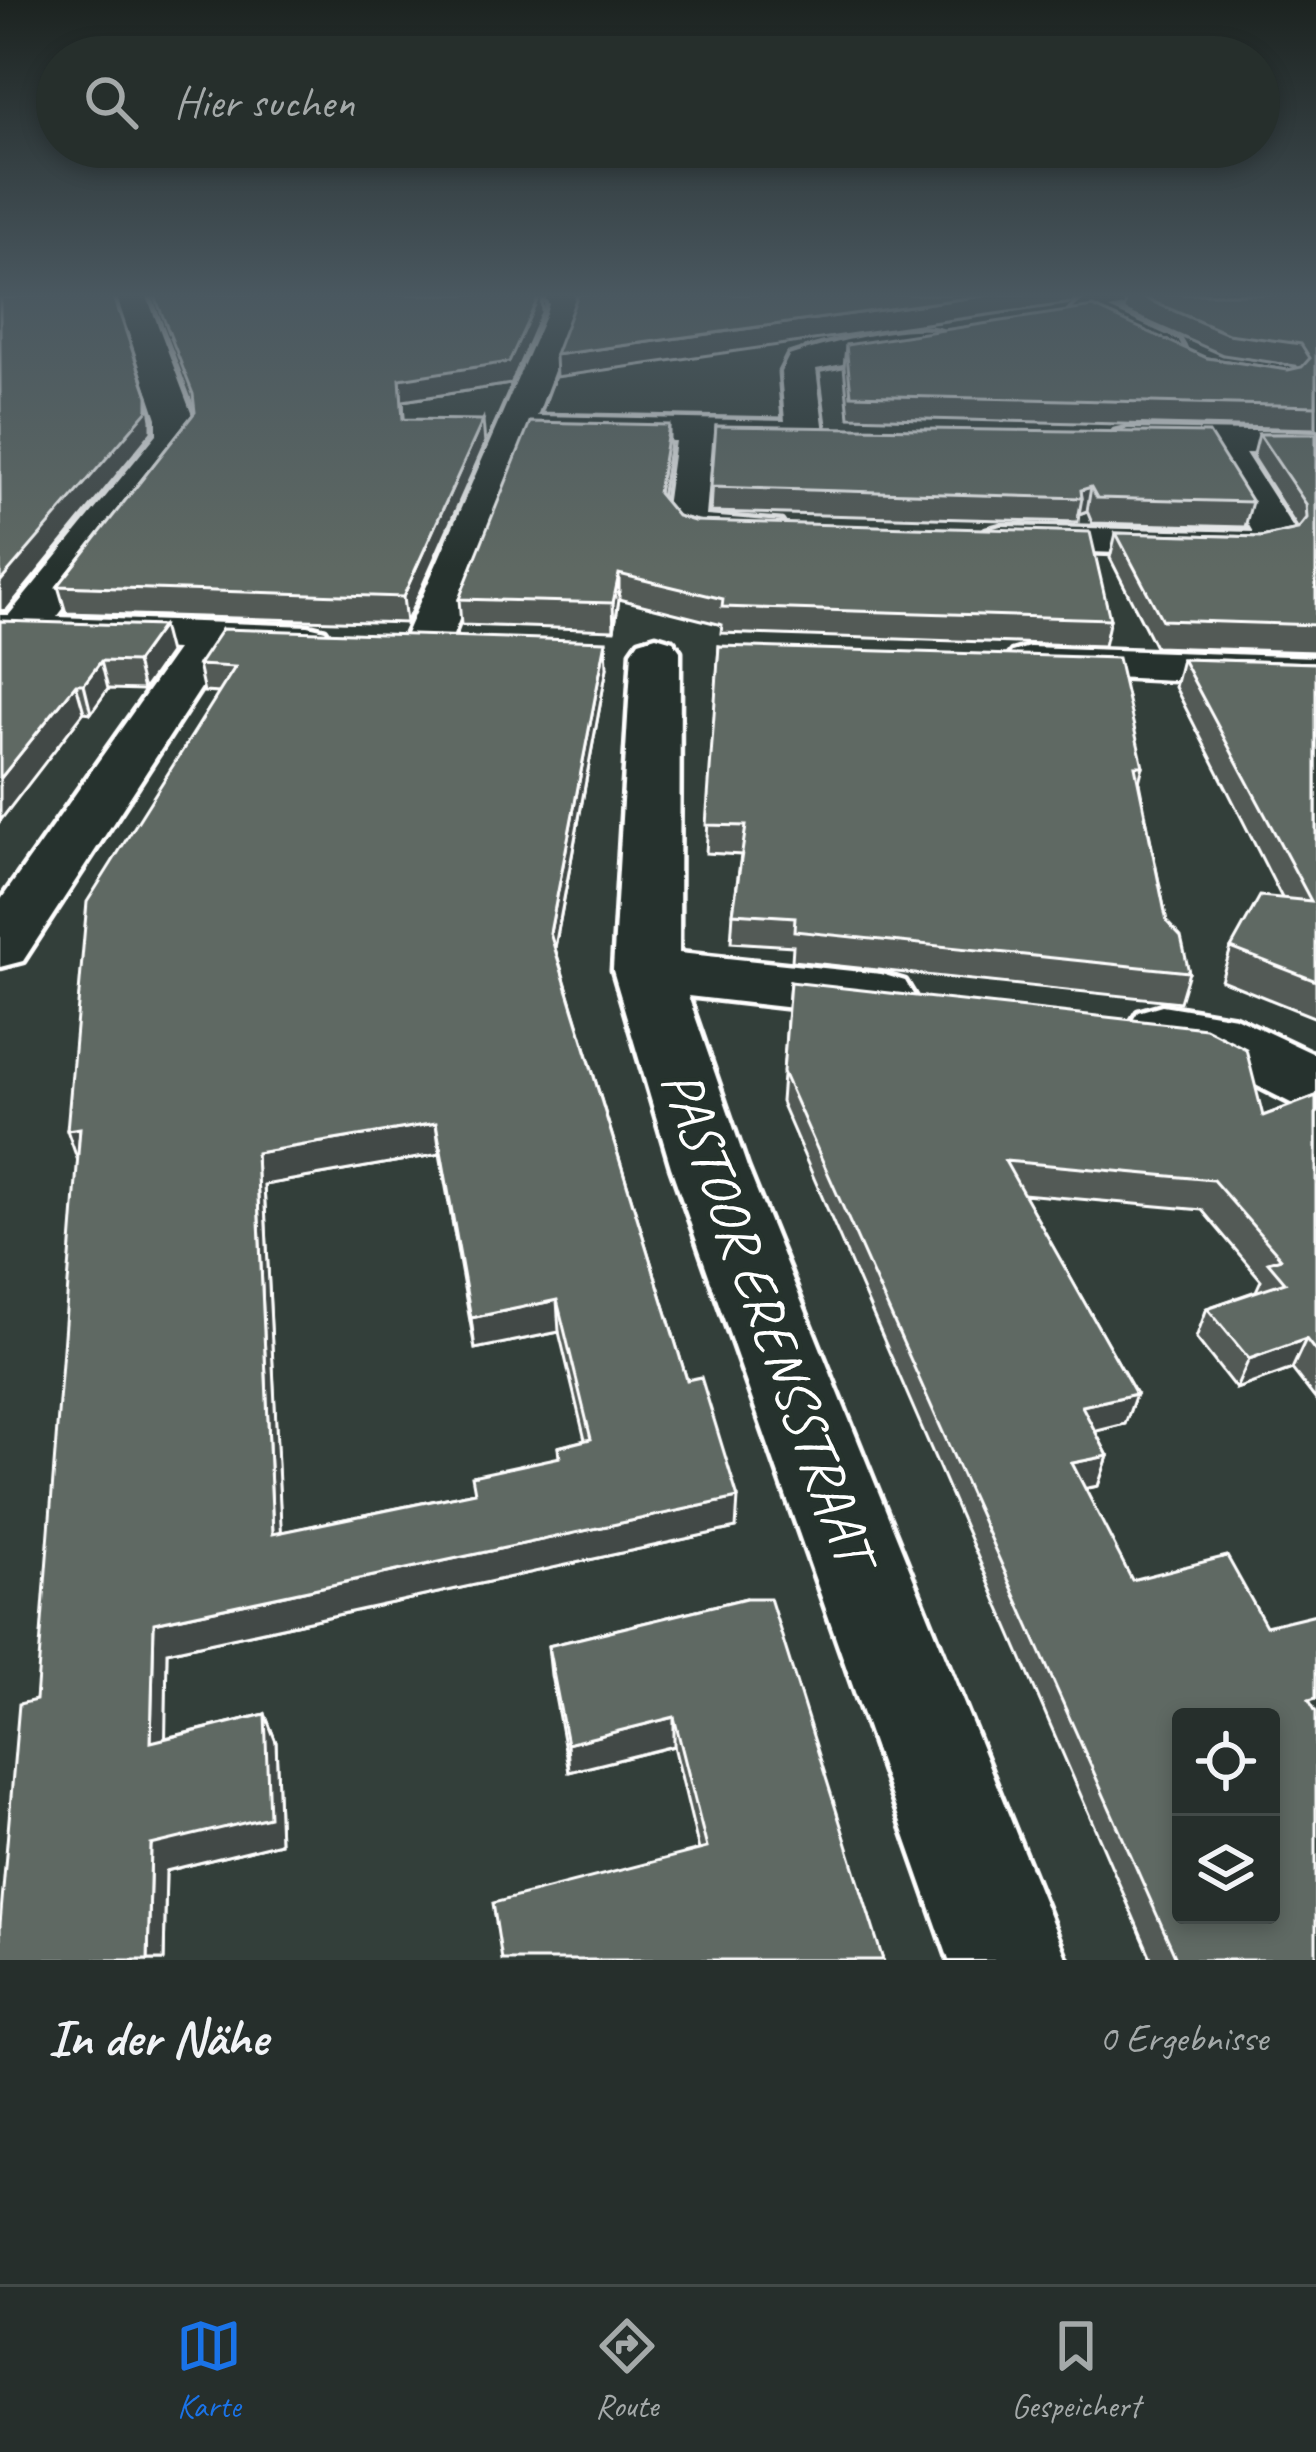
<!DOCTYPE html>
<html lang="de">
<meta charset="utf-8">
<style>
:root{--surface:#262f2c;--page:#2e3734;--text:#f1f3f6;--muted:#a4a9a9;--line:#424a48;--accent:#1a73e8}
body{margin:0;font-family:Caveat,sans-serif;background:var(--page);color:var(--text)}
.controls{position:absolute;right:36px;bottom:36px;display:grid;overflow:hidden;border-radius:12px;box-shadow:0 6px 18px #0003}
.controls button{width:108px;height:108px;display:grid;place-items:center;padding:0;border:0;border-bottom:3px solid var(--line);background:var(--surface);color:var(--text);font:60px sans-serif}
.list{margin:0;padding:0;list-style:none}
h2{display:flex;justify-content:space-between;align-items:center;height:156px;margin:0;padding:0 48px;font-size:51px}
h2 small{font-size:39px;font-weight:400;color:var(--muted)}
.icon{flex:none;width:66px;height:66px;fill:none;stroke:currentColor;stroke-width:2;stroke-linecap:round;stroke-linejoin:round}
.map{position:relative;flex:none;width:1316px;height:1960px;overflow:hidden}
.search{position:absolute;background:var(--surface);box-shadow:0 6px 18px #0003;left:36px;right:36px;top:36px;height:132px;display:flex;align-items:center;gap:30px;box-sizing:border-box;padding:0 42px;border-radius:66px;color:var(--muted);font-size:45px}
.sheet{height:324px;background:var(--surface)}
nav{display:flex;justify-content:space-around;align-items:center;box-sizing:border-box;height:168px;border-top:3px solid var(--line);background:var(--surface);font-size:33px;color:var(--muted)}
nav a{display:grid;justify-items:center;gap:6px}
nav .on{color:var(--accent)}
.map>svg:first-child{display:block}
</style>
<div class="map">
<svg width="1316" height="1960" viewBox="0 0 1316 1960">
<rect width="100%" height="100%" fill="#333f3a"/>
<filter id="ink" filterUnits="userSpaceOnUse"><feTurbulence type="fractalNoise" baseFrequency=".00833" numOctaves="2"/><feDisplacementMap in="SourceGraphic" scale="24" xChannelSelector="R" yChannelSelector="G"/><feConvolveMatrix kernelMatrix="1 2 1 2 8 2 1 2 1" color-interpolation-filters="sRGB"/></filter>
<g filter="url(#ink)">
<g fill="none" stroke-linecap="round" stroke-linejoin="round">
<g stroke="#fff" stroke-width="9">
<g id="minor">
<polygon points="116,294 146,294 193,418 195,435 57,617 308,626 325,630 332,640 325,650 308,654 225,651 23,961 0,967 0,901 177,650 0,643 0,615 9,615 157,434 157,418"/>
<path d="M543,294h30l6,10 -42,112 248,5 -4,-49 8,-16c28,-10 142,-40 160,-19l-16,10 -117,22 8,64 -6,8 -106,1 -6,74 75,6 6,9 -6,9c-30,7 -97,11 -117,-18l11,-81 -146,-4 -79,206 -7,10 -17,4 -17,-4 -7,-10 144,-329 3,-10z"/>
<polygon points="1159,294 1154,300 1109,309 1179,341 1183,348 1179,355 1167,358 1076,316 1072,310 1090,294"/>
<polygon points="1128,429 1316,432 1316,454 1245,453 1295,531 1296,541 1290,550 1254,558 986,548 980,539 986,530 1001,526 1253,532 1206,452 1115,448 1109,440 1115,432"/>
<polygon points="656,636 673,641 680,651 679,953 881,974 905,981 914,996 905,1011 881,1018 688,996 747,1167 1067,1960 949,1960 671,1167 613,970 632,651 639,641"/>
<polygon points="1029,647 1316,657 1316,687 1012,672 1004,662 1012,652"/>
<polygon points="1162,1005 1235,1017 1316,1055 1316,1110 1291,1103 1197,1055 1138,1044 1128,1028 1138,1012"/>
</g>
</g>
<use href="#minor" fill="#26332d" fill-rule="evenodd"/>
</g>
<g fill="#525a56" stroke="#fff" stroke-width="3" fill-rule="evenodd">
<polygon points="150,294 541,294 542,312 511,384 403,401 404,419 485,444 406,623 66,613 58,586 195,412"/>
<polygon points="1127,294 1316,294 1316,429 849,417 844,367 846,345 1207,358 1288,370 1297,368 1296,366 1223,355 1124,311"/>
<polygon points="716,426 1252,502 1245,527 1092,523 1087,511 1079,514 1078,522 711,512"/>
<polygon points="1259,434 1316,434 1316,652 1155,647 1110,558 1116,533 1261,537 1298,529 1253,458"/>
<polygon points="669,448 661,497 677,516 1110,619 1104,646 721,633 722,625 619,599 614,630 461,625 459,599"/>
<polygon points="0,621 169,653 143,690 108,689 91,713 84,712"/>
<polygon points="719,646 1143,766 1139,782 1167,922 1189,972 1180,1002 792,961 793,946 731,942 733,913 741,855 706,853"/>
<polygon points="1182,659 1316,663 1316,1018 1221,980 1231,948 1282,898 1175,687"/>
<path d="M198,665l409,3 -52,280 132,432 49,148 -569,124 -2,86 100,-24 11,28 4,101 -114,28 -2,89h-164l36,-260 182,-1007 -14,-1zM440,1154l35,195 84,-17 26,108 -27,7 1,11 -84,34 -194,40 -17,-347z"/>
<polygon points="790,982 1263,1116 1316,1096 1316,1400 1292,1369 1236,1389 1196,1338 1207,1308 1256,1291 1261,1280 1202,1210 1023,1194 1136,1394 1125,1424 1095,1431 1108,1456 1098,1486 1085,1489 1316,1960 1152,1960 781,1102"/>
<polygon points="746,1598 883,1960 699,1850 674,1746 569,1772 551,1675 548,1646"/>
</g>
<g fill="#424a46" stroke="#fff" stroke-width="3">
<polygon points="541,294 542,312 511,384 403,401 405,442 400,379"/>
<polygon points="997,294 1084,294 1072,303 556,377 555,355"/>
<polygon points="148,396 152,419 152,432 7,610 0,611 0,582"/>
<polygon points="483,420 485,444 406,623 403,597"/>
<polygon points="669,425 669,448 658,517 658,493"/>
<polygon points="1091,487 1087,511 1079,514 1082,498 1081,490"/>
<polygon points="619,574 619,599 614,630 613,603"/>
<polygon points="162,626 169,653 143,690 136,662"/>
<polygon points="606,641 607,668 552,963 550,933"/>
<polygon points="101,661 108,689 91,713 84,684"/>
<polygon points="76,684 84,712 0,821 0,779"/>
<polygon points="436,1123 440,1154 264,1185 283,1564 273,1534 256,1153"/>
<polygon points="80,1128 78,1161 67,1130"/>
<polygon points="557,1300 559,1332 475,1349 471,1318"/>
<polygon points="1306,1339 1292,1369 1236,1389 1249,1359"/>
<polygon points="1136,1394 1125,1424 1073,1437 1082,1406"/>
<polygon points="1108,1456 1098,1486 1062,1493 1072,1463"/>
<polygon points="738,1498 736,1528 167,1652 165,1769 151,1742 154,1623"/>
<polygon points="265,1714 276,1742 280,1843 166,1871 164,1960 148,1960 151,1845"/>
<polygon points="674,1717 674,1746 569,1772 567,1744"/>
</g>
<g fill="#5f6964" stroke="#fff" stroke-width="3" fill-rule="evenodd">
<polygon points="47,294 113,294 148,396 148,410 0,582 0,298"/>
<polygon points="154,294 540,294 509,362 400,379 403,419 483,420 403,597 58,586 195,412 193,394"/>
<polygon points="578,294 997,294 555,355"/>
<polygon points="1135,294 1316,294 1316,406 851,395 846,345 1093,307 1207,358 1288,370 1302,367 1310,358 1301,344 1228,334"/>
<polygon points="530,422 669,425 658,493 677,516 694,521 1090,532 1110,619 722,607 723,599 619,574 613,603 459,599"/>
<polygon points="716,426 1209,433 1252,502 1097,498 1091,487 1081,490 1082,498 711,487"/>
<polygon points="1259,434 1316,434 1316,625 1162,620 1116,533 1261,537 1298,529 1307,518 1306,504"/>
<polygon points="0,621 162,626 136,662 101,661 84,684 76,684 0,779"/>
<path d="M222,629l384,12 -56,292 137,447 14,-3 37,121 -584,125 -3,119 114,-28 4,103 -118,28 -3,115h-148v-36l19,-220 17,-4 44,-572 -13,2 20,-228 148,-235 -37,-2zM436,1123l35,195 86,-18 34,139 -33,8 2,10 -88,19 3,16 -202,42 -17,-381z"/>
<polygon points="719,646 1118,658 1143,766 1135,766 1167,922 1181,937 1189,972 794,931 795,917 733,913 746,826 706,825"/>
<polygon points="1182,659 1316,663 1316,981 1231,948 1260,896 1311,901"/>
<path d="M790,982l415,46 41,21 17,67 53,-20v256l-10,-13 -57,20 -42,-51 78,-26 -17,-20 13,-4 -68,-78 -208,-19 131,233 -54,12 26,50 -36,7 60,117 95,-24 39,70 50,-12v84l-7,2 7,12v248h-139l-394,-888zM1181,1717h90v198h-90z"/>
<polygon points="746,1598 770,1598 883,1960 502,1960 493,1903 707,1848 674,1717 567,1744 548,1646"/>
</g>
</g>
<linearGradient id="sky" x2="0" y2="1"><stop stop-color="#1c2320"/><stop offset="0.52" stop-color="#4a5860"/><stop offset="1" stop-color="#4a5860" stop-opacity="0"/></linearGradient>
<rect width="1316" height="568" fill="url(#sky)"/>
<g text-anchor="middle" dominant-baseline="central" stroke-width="9" stroke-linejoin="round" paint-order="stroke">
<g font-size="57" fill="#fff" stroke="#26332d">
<text transform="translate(768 1316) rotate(70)">PASTOOR ERENSSTRAAT</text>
</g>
</g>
</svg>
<div class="controls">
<button><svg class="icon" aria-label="locate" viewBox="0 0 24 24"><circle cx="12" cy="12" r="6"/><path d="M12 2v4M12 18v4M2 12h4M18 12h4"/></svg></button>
<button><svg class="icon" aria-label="layers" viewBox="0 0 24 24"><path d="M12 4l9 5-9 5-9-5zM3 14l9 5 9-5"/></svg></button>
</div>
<div class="search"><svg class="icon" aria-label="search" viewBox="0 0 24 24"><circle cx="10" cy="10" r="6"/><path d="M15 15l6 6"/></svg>Hier suchen</div>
</div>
<section class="sheet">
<h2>In der Nähe<small>0 Ergebnisse</small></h2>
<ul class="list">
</ul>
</section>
<nav>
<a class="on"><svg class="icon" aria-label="map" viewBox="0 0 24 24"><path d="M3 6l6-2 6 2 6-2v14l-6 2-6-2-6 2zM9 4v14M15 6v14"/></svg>Karte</a>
<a><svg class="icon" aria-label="directions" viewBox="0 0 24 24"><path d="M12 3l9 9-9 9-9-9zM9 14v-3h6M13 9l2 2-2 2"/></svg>Route</a>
<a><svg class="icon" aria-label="saved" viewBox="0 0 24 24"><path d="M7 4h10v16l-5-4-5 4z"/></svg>Gespeichert</a>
</nav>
